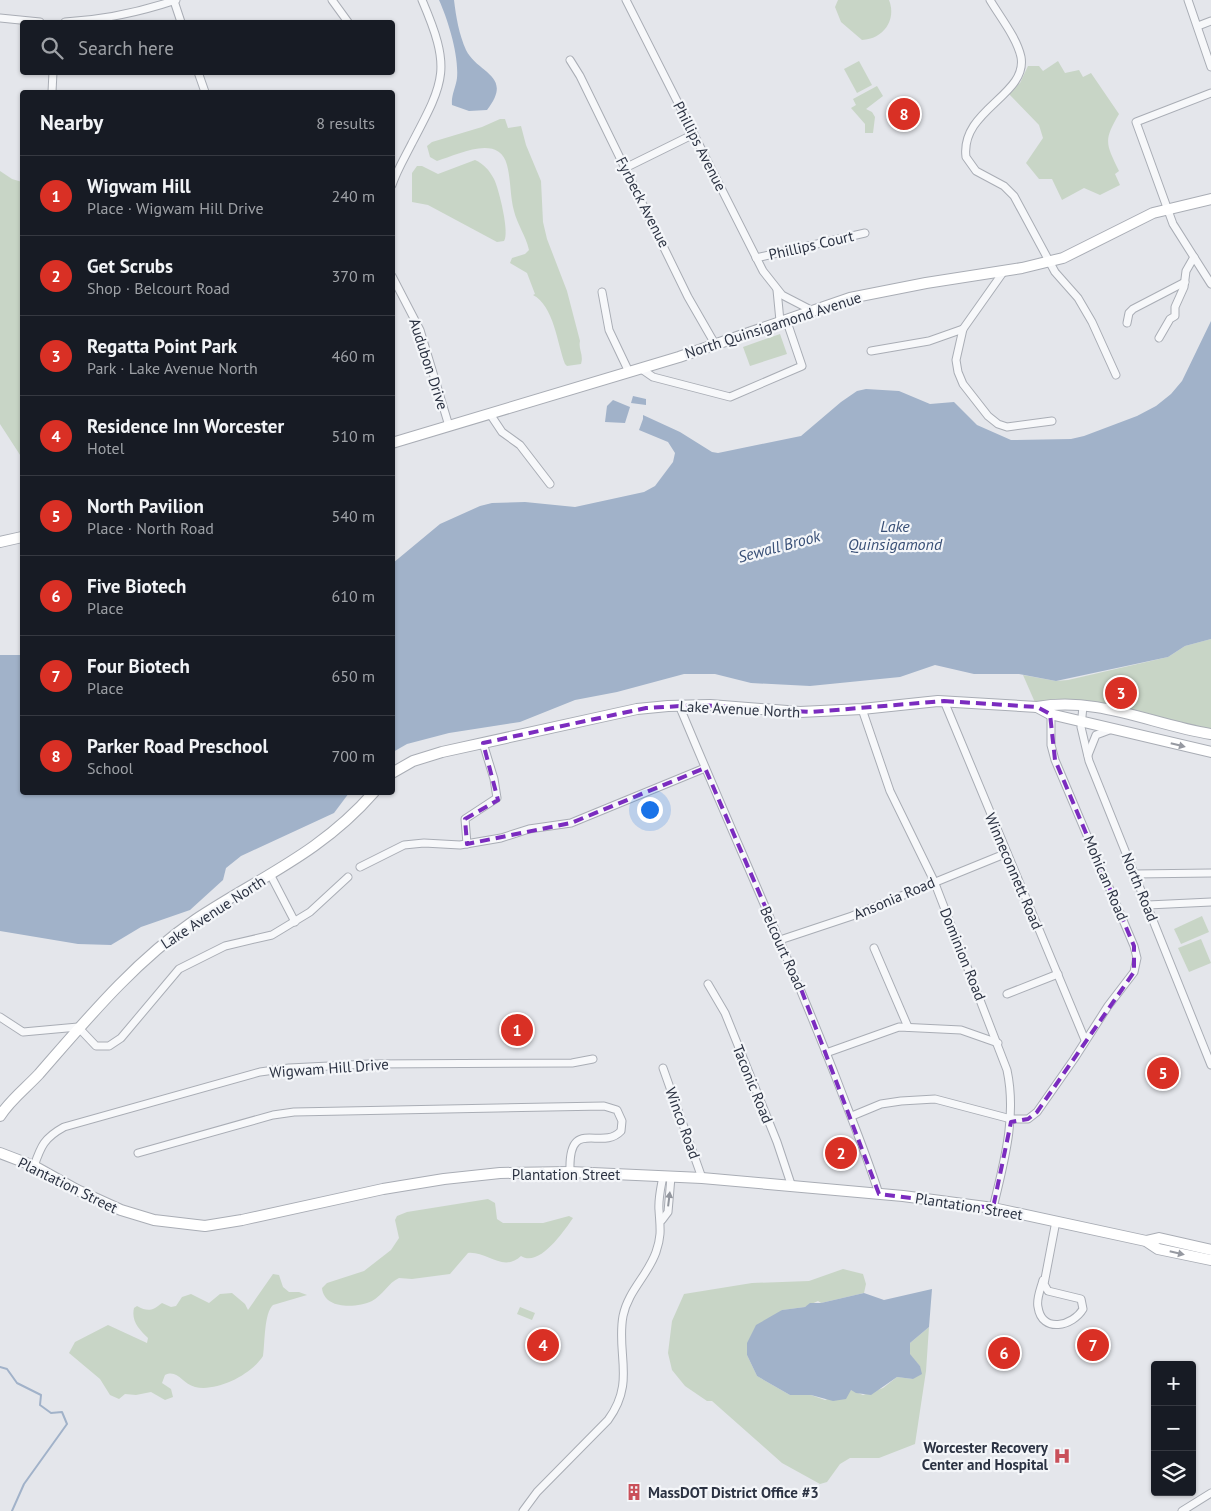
<!DOCTYPE html>
<meta charset="utf-8">
<style>
:root{--surface:#171b24;--page:#20242c;--text:#f1f3f6;--muted:#9ea1a6;--line:#363941;--accent:#d93025}
body{margin:0;font-family:"PT Sans",sans-serif;background:var(--page);color:var(--text)}
.controls{position:absolute;right:15px;bottom:15px;display:grid;overflow:hidden;border-radius:5px;box-shadow:0 1px 4px #0004}
.controls button{width:45px;height:45px;display:grid;place-items:center;padding:0;border:0;border-bottom:1px solid var(--line);background:var(--surface);color:var(--text);font:25px sans-serif}
.you{position:absolute;left:649px;top:809px;width:18px;height:18px;margin:-12px;border:4px solid #fff;border-radius:50%;background:#1a73e8;box-shadow:0 0 0 8px #1a73e833}
.badge{display:grid;place-items:center;width:32px;height:32px;border-radius:50%;background:var(--accent);color:#fff;font-size:16px;font-weight:700}
.pin{position:absolute;translate:-50% -50%;border:2px solid #fff;box-shadow:0 1px 5px #0006}
.list{margin:0;padding:0;list-style:none}
h2{display:flex;justify-content:space-between;align-items:center;height:65px;margin:0;padding:0 20px;font-size:21px}
h2 small{font-size:16px;font-weight:400;color:var(--muted)}
.list li{display:grid;grid-template-columns:32px 1fr auto;gap:15px;align-items:center;box-sizing:border-box;height:80px;padding:0 20px;border-top:1px solid var(--line)}
.list b{display:block;font-size:19px;white-space:nowrap}
.list p{margin:0;font-size:16px;white-space:nowrap;color:var(--muted)}
.list em{font-size:16px;font-style:normal;color:var(--muted)}
.icon{flex:none;width:28px;height:28px;fill:none;stroke:currentColor;stroke-width:2;stroke-linecap:round;stroke-linejoin:round}
.map{position:relative;flex:none;width:1211px;height:1511px;overflow:hidden}
.search{position:absolute;background:var(--surface);box-shadow:0 1px 4px #0004;left:20px;top:20px;width:375px;height:55px;display:flex;align-items:center;gap:12px;box-sizing:border-box;padding:0 18px;border-radius:5px;color:var(--muted);font-size:19px}
.panel{position:absolute;background:var(--surface);box-shadow:0 1px 4px #0004;left:20px;top:90px;width:375px;height:705px;border-radius:5px}
.map>svg:first-child{display:block}
</style>
<div class="map">
<svg width="1211" height="1511" viewBox="0 0 1211 1511">
<rect width="100%" height="100%" fill="#e4e6eb"/>
<g fill="#c8d5c6">
<path d="M838,0h51c8,20 -6,39 -27,40l-21,-18 -6,-15z"/>
<polygon points="859,61 872,85 857,93 844,69"/>
<path d="M1058,61l7,12 14,-3 4,7 8,-4 28,41c-16,27 -13,30 0,57l-4,3 5,11 -20,10 -16,-7 -22,12 -10,-21h-13l-13,-16 17,-25 -4,-13 -31,-32 12,-10 8,-17h11l4,5z"/>
<polygon points="877,86 883,96 866,109 872,112 875,117 873,133 865,133 865,124 851,108 856,105 853,99"/>
<path d="M500,119h5l3,9 13,-2 5,19 15,36 2,41 4,17 20,52 13,50c-2,8 4,14 1,23l-14,2 -2,-2c-8,-21 -11,-58 -32,-69l2,-1 -8,-21 -17,-10 2,-5 13,-4 4,-4c-3,-14 -12,-26 -15,-39 -4,-15 -3,-31 -7,-46 -8,-32 -50,-10 -70,-4l-7,-4 -3,-11 5,-4 50,-15z"/>
<path d="M475,160c9,4 14,10 19,19 5,10 16,55 10,62l-7,1 -69,-37 -16,-3v-29l5,-7h5l16,8z"/>
<polygon points="0,171 12,179 22,182 22,458 0,424"/>
<polygon points="780,334 787,354 750,366 743,347"/>
<polygon points="1211,639 1211,734 1110,709 1037,707 1023,675 1056,681 1068,680 1168,657 1185,646"/>
<polygon points="1202,916 1209,932 1181,944 1174,929"/>
<polygon points="1201,939 1211,963 1189,972 1178,948"/>
<path d="M488,1199l7,4 2,16 6,4h40l26,-7 4,2c-9,13 -34,50 -52,38 -18,17 -34,-5 -53,-3l-18,21 -38,5 -13,-1c-11,5 -16,17 -27,23 -15,7 -48,9 -50,-13l5,-5 37,-12 27,-21 8,-12 -4,-18 2,-4 10,-4z"/>
<polygon points="843,1269 863,1274 866,1284 864,1293 821,1303 818,1301 805,1307 782,1310 747,1355 757,1376 790,1395 811,1395 825,1400 851,1390 863,1395 883,1388 897,1377 913,1379 920,1366 909,1354 910,1343 929,1327 926,1371 915,1444 879,1458 850,1458 840,1464 827,1482 820,1484 782,1463 712,1401 707,1401 685,1386 672,1370 668,1353 672,1321 684,1294 752,1283 809,1281"/>
<path d="M273,1274l6,1 4,12 6,5h10l8,3 -34,10c-9,8 -8,38 -10,51 -12,19 -46,36 -68,31 -13,-3 -17,-18 -30,-12l-3,8 9,6 2,8 -8,3 -14,-8 -15,3 -11,-1 -6,5 -9,-4 -10,-16 -31,-26 6,-11 33,-17 39,18 1,-5c-9,-9 -17,-17 -14,-30l3,-2c11,6 15,5 25,-3l9,4 5,-1 6,-9 9,-3 18,9 11,-9 12,-1 13,11 3,6z"/>
<polygon points="520,1307 535,1313 532,1320 517,1314"/>
</g>
<g fill="#a1b2c9">
<path d="M439,0h15c2,17 5,34 12,50 12,24 48,25 21,60l-18,1 -17,-6c-1,-10 4,-18 5,-27 2,-23 -9,-58 -18,-78z"/>
<polygon points="1211,321 1211,639 1185,646 1168,657 1056,681 1019,674 974,674 935,665 900,677 810,686 751,683 715,674 684,674 617,692 575,700 520,722 449,733 407,744 393,752 393,563 440,524 480,506 492,503 525,502 575,507 644,492 655,486 673,462 675,453 668,442 639,430 643,419 643,415 680,432 712,452 718,453 801,436 841,402 857,391 866,389 899,391 930,404 954,402 977,425 1011,440 1071,439 1084,436 1137,416 1156,406 1171,394 1182,381"/>
<polygon points="633,396 646,399 646,405 631,403"/>
<polygon points="613,400 630,407 625,423 605,422 607,406"/>
<polygon points="0,655 22,655 22,792 349,793 334,813 241,856 226,868 223,880 190,910 141,927 111,945 78,944 0,931"/>
<polygon points="932,1289 929,1327 910,1343 910,1354 920,1366 922,1374 913,1379 897,1377 871,1395 856,1393 851,1390 846,1399 833,1401 811,1395 790,1395 757,1376 747,1355 747,1343 756,1325 782,1310 805,1307 810,1303 821,1303 864,1293 884,1300"/>
</g>
<g fill="none" stroke-linecap="round" stroke-linejoin="round">
<polyline stroke="#a1b2c9" stroke-width="2" points="0,1367 7,1369 17,1383 41,1395 40,1405 51,1413 62,1412 67,1424 24,1484 12,1511"/>
<g stroke="#a9adb5" stroke-width="9">
<g id="minor">
<polyline points="332,0 348,22"/>
<polyline points="626,0 763,271 782,295 811,310"/>
<path d="M990,0c10,17 27,38 31,57 7,38 -61,53 -55,100l10,14 28,15 10,10 41,76 23,26 14,24 24,53"/>
<polyline points="1188,0 1211,67"/>
<polyline points="174,1 181,22"/>
<polyline points="0,18 40,22"/>
<path d="M65,22c38,-2 75,-10 111,-22"/>
<polyline points="1198,26 1211,21"/>
<polyline points="570,60 580,76 688,297 715,344"/>
<polyline points="198,72 205,92"/>
<polyline points="52,92 53,72"/>
<polyline points="1211,93 1136,122 1173,224 1211,284"/>
<polyline points="625,168 694,134"/>
<path d="M392,185c5,-15 13,-28 20,-42 34,-64 39,-75 10,-143"/>
<polyline points="756,258 865,233"/>
<polyline points="1004,271 963,329 956,360 958,372 963,384 988,416 998,424 1007,427 1052,421"/>
<polyline points="392,276 420,330 449,426"/>
<polyline points="777,290 780,321"/>
<polyline points="602,292 609,330 629,372"/>
<polyline points="1127,323 1129,313 1133,309 1185,282"/>
<polyline points="1159,338 1170,319 1175,316 1175,307 1184,287 1186,271 1194,257"/>
<polyline points="871,351 929,341 963,329"/>
<polyline points="640,368 653,377 730,397 802,366 786,319"/>
<polyline points="490,414 502,432 520,445 550,484"/>
<polyline points="944,701 1085,1040"/>
<path d="M679,705c52,126 110,251 159,378 14,37 29,73 41,111"/>
<polyline points="1083,706 1081,727 1089,761 1211,1065"/>
<path d="M862,709l28,82 44,90 73,189c10,47 -3,92 -14,138"/>
<polyline points="1088,755 1096,735 1112,729"/>
<polyline points="467,844 465,819 497,798 494,779 483,743"/>
<polyline points="360,867 404,845 424,843 460,845 501,838 529,829 571,823 705,768"/>
<polyline points="270,874 295,922"/>
<polyline points="1135,874 1211,873"/>
<polyline points="1148,905 1211,902"/>
<polyline points="780,940 852,916 1007,853"/>
<polyline points="874,948 908,1027"/>
<polyline points="708,984 725,1013 777,1142 792,1187"/>
<polyline points="1007,994 1058,974"/>
<polyline points="0,1017 23,1032 78,1027 96,1046 109,1046 121,1038 179,969 225,946 272,935 310,912 348,877"/>
<polyline points="826,1053 899,1027 961,1030 998,1043"/>
<polyline points="663,1068 702,1178"/>
<polyline points="852,1116 881,1104 901,1101 935,1099 1011,1119 1028,1119 1037,1112 1074,1059 1108,1006 1134,972 1137,958 1134,946 1055,760 1051,745 1051,711"/>
<path d="M138,1153l135,-38 21,-3 310,-6 13,4 5,11 -1,10c-20,21 -53,-16 -51,41"/>
<path d="M34,1166c7,-20 10,-28 30,-39l196,-55 29,-4 80,-4 203,-1 21,-4"/>
<polyline points="662,1220 668,1212 671,1177"/>
<path d="M1043,1280c-2,8 -7,19 -5,27 4,27 35,19 45,2l-2,-10 -33,-8 -4,-7 12,-63"/>
<path d="M523,1511l14,-19 71,-72c28,-38 8,-66 15,-104 5,-25 25,-41 33,-64 6,-17 4,-25 3,-42 -1,-11 2,-23 4,-34"/>
<polyline points="1182,1511 1211,1493"/>
</g>
</g>
<g stroke="#a9adb5" stroke-width="12">
<g id="secondary">
<polyline points="392,443 679,357 850,298 926,283 1022,268 1063,258 1153,213 1211,199"/>
<polyline points="0,542 22,537"/>
<polyline points="1037,707 1050,714 1211,752"/>
<path d="M392,773l21,-12 29,-9 195,-43 31,-3 42,-1 90,7 62,-3 76,-8 99,6c61,-11 116,18 174,27"/>
<path d="M0,1116c10,-16 26,-28 39,-42 48,-55 95,-112 156,-154 65,-43 126,-67 179,-128"/>
<polyline points="0,1153 34,1166 77,1190 121,1210 154,1220 205,1226 242,1220 383,1189 444,1179 500,1173 570,1172 702,1178 903,1196 993,1208 1146,1241 1158,1249 1211,1260"/>
<polyline points="1146,1241 1159,1238 1211,1250"/>
</g>
</g>
<use href="#minor" stroke="#f7f8fa" stroke-width="7"/>
<use href="#secondary" stroke="#fff" stroke-width="10"/>
</g>
<defs><path id="oneway-solid" d="M-6-.8H1V-3.2L6.5 0L1 3.2V.8H-6Z" transform="scale(1.25)"/></defs>
<g fill="#9699a1">
<use href="#oneway-solid" transform="translate(1178 745) rotate(14)"/>
<use href="#oneway-solid" transform="translate(1177 1253) rotate(13)"/>
</g>
<use fill="#92969e" href="#oneway-solid" transform="translate(669 1199) rotate(-83)"/>
<path fill="none" stroke="#7b2cbf" stroke-width="4" stroke-dasharray="10 6" stroke-linejoin="round" d="M944,701l93,6 13,7 5,46 79,186v26l-97,140 -9,7 -17,3 -18,86 -114,-14 -78,-205 -96,-221 -134,55 -104,21 -2,-25 33,-19 -15,-57 163,-35 54,-3 111,7z"/>
<defs>
<g id="hospital-bare" transform="scale(1.35)"><path d="M-5-5h3v3.5h4V-5h3V5h-3V1.5h-4V5h-3Z" fill="#c9505a" stroke="#f4f6f9" stroke-width="2.5" paint-order="stroke"/></g>
<g id="building-bare" transform="scale(1.35)"><path d="M-4-6H4V6H1V3H-1V6H-4ZM-2.5-4.3h1.7v1.8h-1.7ZM.8-4.3h1.7v1.8H.8ZM-2.5-1h1.7V.8h-1.7ZM.8-1h1.7V.8H.8Z" fill="#c9505a" stroke="#f4f6f9" stroke-width="2.5" paint-order="stroke"/></g>
</defs>
<g fill-rule="evenodd">
<use href="#hospital-bare" x="1062" y="1456"/>
<use href="#building-bare" x="634" y="1492"/>
</g>
<g text-anchor="middle" dominant-baseline="central" stroke-width="4.5" stroke-linejoin="round" paint-order="stroke">
<g font-size="15" fill="#2c3343" stroke="#f4f6f9">
<text transform="translate(700 146) rotate(63)">Phillips Avenue</text>
<text transform="translate(643 202) rotate(63)">Fyrbeck Avenue</text>
<text transform="translate(811 245) rotate(-13)">Phillips Court</text>
<text transform="translate(773 325) rotate(-18)">North Quinsigamond Avenue</text>
<text transform="translate(429 364) rotate(72)">Audubon Drive</text>
<text transform="translate(740 709) rotate(3)">Lake Avenue North</text>
<text transform="translate(1014 871) rotate(67)">Winneconnett Road</text>
<text transform="translate(1106 878) rotate(67)">Mohican Road</text>
<text transform="translate(1140 887) rotate(68)">North Road</text>
<text transform="translate(894 898) rotate(-23)">Ansonia Road</text>
<text transform="translate(213 912) rotate(-33)">Lake Avenue North</text>
<text transform="translate(783 948) rotate(66)">Belcourt Road</text>
<text transform="translate(963 954) rotate(68)">Dominion Road</text>
<text transform="translate(329 1068) rotate(-4)">Wigwam Hill Drive</text>
<text transform="translate(753 1084) rotate(68)">Taconic Road</text>
<text transform="translate(683 1123) rotate(70)">Winco Road</text>
<text x="566" y="1174">Plantation Street</text>
<text transform="translate(68 1185) rotate(26)">Plantation Street</text>
<text transform="translate(969 1206) rotate(9)">Plantation Street</text>
</g>
<g font-size="15" font-weight="bold" fill="#2c3343" stroke="#f4f6f9" text-anchor="end">
<text x="1048" y="1447">Worcester Recovery<tspan x="1048" dy="17">Center and Hospital</tspan></text>
<text x="648" y="1492" text-anchor="start">MassDOT District Office #3</text>
</g>
<g font-size="16" font-style="italic" fill="#384f76" stroke="#f4f6f9">
<text x="895" y="526">Lake<tspan x="895" dy="18">Quinsigamond</tspan></text>
<text transform="translate(779 546) rotate(-15)">Sewall Brook</text>
</g>
</g>
</svg>
<div class="controls">
<button>+</button>
<button>−</button>
<button><svg class="icon" aria-label="layers" viewBox="0 0 24 24"><path d="M12 4l9 5-9 5-9-5zM3 14l9 5 9-5"/></svg></button>
</div>
<div class="you"></div>
<div class="pin badge" style="left:517px;top:1030px">1</div>
<div class="pin badge" style="left:841px;top:1153px">2</div>
<div class="pin badge" style="left:1121px;top:693px">3</div>
<div class="pin badge" style="left:543px;top:1345px">4</div>
<div class="pin badge" style="left:1163px;top:1073px">5</div>
<div class="pin badge" style="left:1004px;top:1353px">6</div>
<div class="pin badge" style="left:1093px;top:1345px">7</div>
<div class="pin badge" style="left:904px;top:114px">8</div>
<div class="search"><svg class="icon" aria-label="search" viewBox="0 0 24 24"><circle cx="10" cy="10" r="6"/><path d="M15 15l6 6"/></svg>Search here</div>
<section class="panel">
<h2>Nearby<small>8 results</small></h2>
<ul class="list">
<li><span class="badge">1</span><div><b>Wigwam Hill</b><p>Place · Wigwam Hill Drive</p></div><em>240 m</em></li>
<li><span class="badge">2</span><div><b>Get Scrubs</b><p>Shop · Belcourt Road</p></div><em>370 m</em></li>
<li><span class="badge">3</span><div><b>Regatta Point Park</b><p>Park · Lake Avenue North</p></div><em>460 m</em></li>
<li><span class="badge">4</span><div><b>Residence Inn Worcester</b><p>Hotel</p></div><em>510 m</em></li>
<li><span class="badge">5</span><div><b>North Pavilion</b><p>Place · North Road</p></div><em>540 m</em></li>
<li><span class="badge">6</span><div><b>Five Biotech</b><p>Place</p></div><em>610 m</em></li>
<li><span class="badge">7</span><div><b>Four Biotech</b><p>Place</p></div><em>650 m</em></li>
<li><span class="badge">8</span><div><b>Parker Road Preschool</b><p>School</p></div><em>700 m</em></li>
</ul>
</section>
</div>
